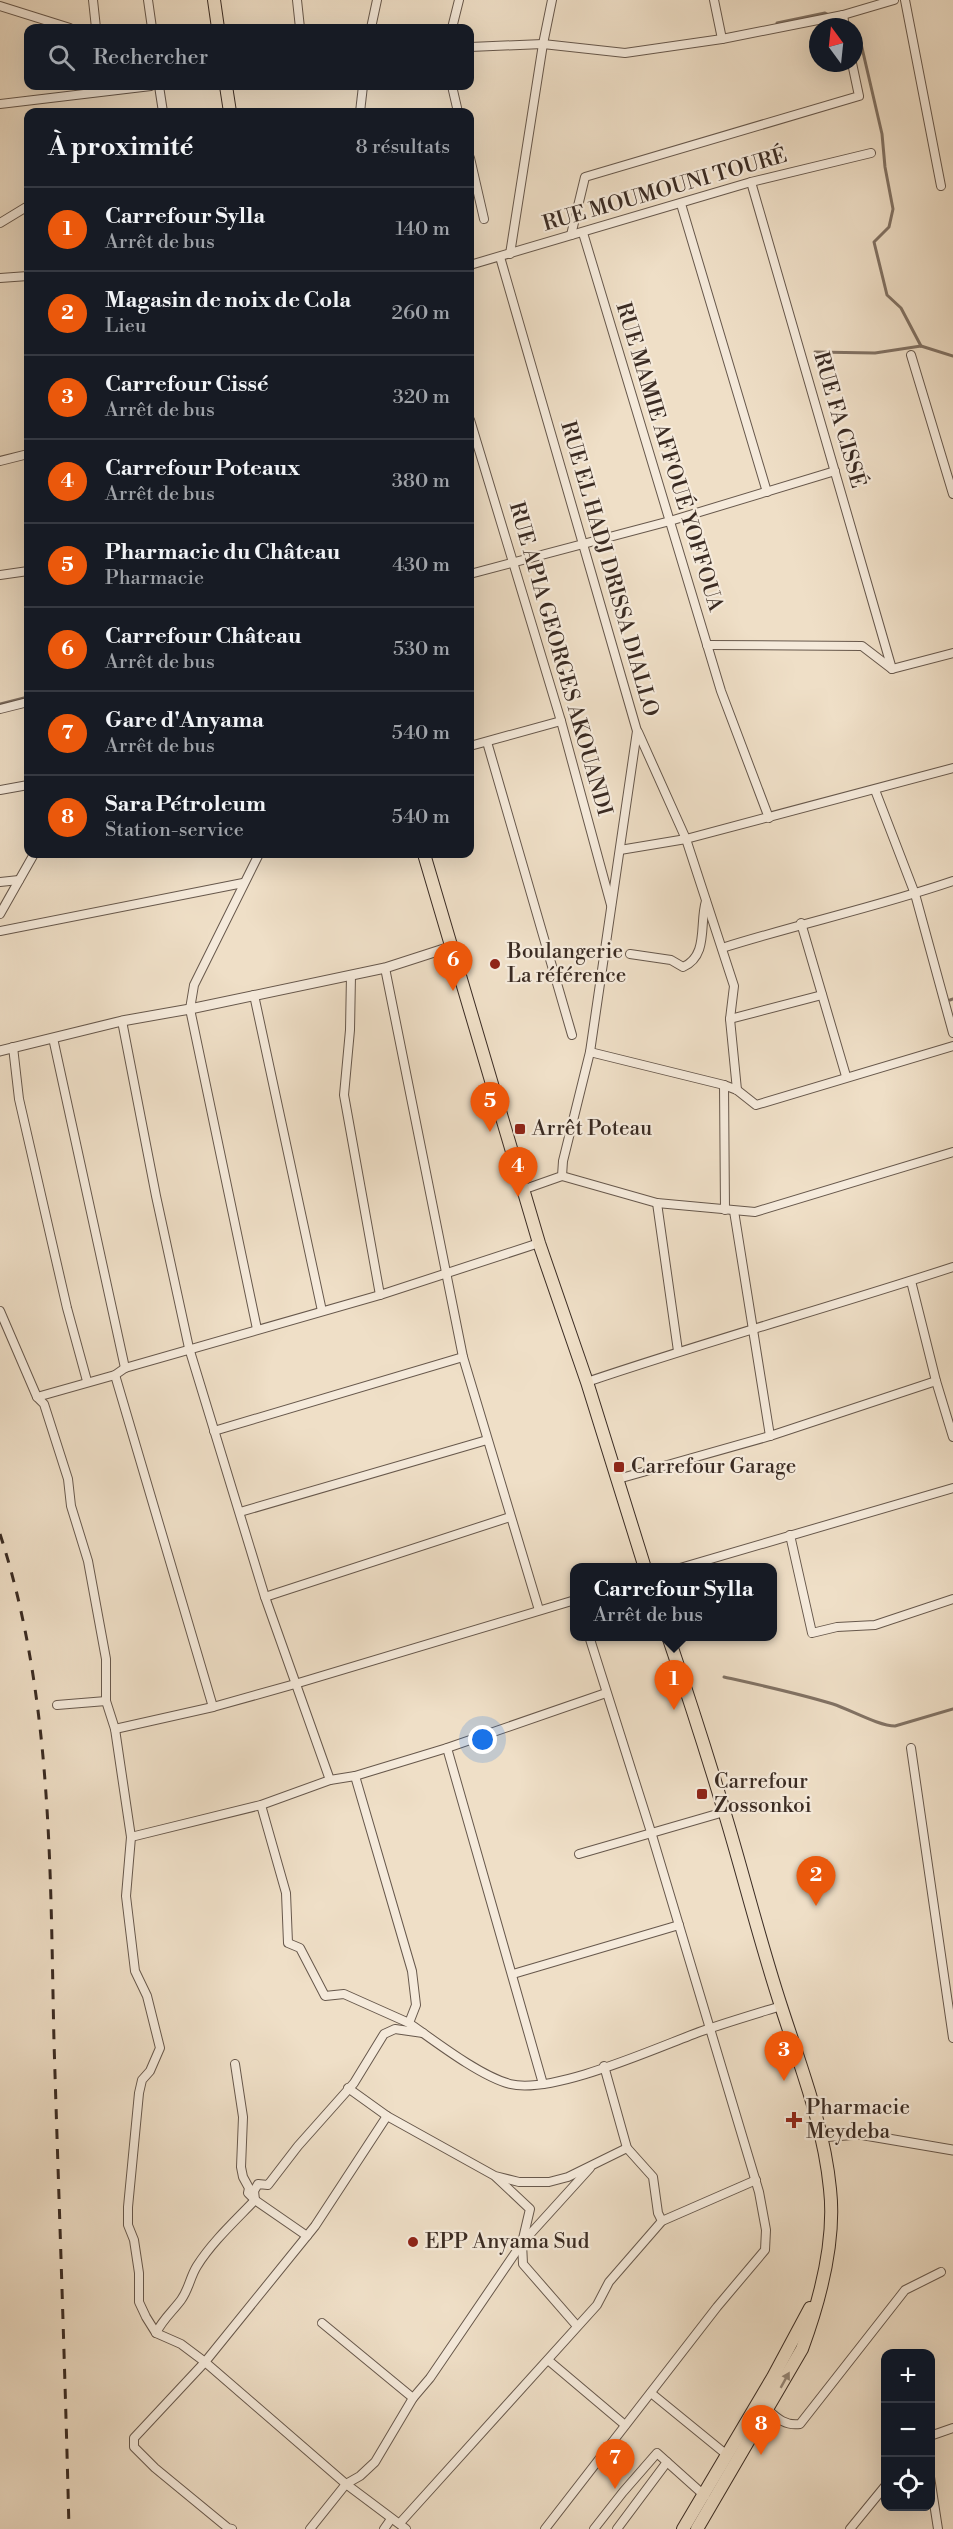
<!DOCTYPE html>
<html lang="fr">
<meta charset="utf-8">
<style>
:root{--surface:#171b24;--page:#20242c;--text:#f1f3f6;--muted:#9ea1a6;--line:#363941;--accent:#ea580c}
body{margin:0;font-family:"Libre Bodoni",serif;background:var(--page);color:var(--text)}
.controls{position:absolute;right:18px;bottom:18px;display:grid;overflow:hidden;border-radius:12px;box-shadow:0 6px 24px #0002}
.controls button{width:54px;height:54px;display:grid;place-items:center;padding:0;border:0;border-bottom:2px solid var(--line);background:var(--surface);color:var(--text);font:30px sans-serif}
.compass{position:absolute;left:809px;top:18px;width:54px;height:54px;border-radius:50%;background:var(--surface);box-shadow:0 6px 24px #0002;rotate:345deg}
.you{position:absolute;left:483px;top:1740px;width:21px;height:21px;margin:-15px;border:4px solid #fff;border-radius:50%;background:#1a73e8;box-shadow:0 0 0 9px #1a73e833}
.badge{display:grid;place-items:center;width:39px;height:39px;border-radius:50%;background:var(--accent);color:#fff;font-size:20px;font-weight:700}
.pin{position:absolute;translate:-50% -50px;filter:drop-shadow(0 2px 3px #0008)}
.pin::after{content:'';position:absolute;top:32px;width:21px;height:18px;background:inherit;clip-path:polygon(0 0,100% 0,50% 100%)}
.popup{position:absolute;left:570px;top:1563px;width:207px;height:78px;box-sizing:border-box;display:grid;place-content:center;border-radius:12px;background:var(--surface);filter:drop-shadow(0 2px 4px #0005);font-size:20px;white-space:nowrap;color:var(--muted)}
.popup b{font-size:22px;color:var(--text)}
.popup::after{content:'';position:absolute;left:50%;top:100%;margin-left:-12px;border:12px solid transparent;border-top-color:var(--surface)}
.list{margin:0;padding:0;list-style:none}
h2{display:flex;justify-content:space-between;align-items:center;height:78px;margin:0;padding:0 24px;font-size:26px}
h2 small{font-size:20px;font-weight:400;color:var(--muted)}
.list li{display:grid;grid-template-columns:39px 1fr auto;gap:18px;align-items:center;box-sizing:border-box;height:84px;padding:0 24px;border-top:2px solid var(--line)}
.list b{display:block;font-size:22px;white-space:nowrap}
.list p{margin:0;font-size:20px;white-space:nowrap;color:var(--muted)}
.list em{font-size:20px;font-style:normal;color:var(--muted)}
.icon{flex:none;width:33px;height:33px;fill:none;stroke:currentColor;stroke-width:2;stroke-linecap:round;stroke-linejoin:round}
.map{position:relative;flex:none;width:953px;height:2529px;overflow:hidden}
.search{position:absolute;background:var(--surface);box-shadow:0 6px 24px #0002;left:24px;top:24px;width:450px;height:66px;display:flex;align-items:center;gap:15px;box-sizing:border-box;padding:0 21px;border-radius:12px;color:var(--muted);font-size:22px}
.panel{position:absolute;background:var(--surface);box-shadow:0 6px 24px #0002;left:24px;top:108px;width:450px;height:750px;border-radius:12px}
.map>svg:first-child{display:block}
</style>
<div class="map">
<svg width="953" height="2529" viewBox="0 0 953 2529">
<rect width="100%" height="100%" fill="#efdfc7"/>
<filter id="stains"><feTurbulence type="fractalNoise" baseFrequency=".00333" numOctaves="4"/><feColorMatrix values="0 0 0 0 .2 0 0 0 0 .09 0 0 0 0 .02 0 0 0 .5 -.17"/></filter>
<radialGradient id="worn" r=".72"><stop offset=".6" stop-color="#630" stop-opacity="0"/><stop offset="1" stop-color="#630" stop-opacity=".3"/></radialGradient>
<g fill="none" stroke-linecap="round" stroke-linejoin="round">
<g stroke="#817264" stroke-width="3">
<polyline points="777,23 825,13 831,16"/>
<polyline points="854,31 859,35 882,134 885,167 893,209 889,227 874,242 887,295 901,308 921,346"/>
<polyline points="815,352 875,353 921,346 953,356"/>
<polyline points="0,704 28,697"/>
<polyline points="950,1000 953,999"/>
<path d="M724,1677c36,8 73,16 109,27 18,6 46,22 62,22l58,-17"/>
</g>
<g stroke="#67584c" stroke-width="10">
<g id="minor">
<polyline points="93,0 96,28"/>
<polyline points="148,0 152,28"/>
<polyline points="297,0 300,28"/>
<polyline points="714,0 722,39"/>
<polyline points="905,0 941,186"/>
<polyline points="0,6 70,28"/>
<polyline points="843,15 845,27"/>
<polyline points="371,28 377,0"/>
<polyline points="452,28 459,0"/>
<polyline points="470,47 543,44 625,53 722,39 843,15 894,0"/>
<polyline points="159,86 163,112"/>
<polyline points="452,86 458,112"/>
<polyline points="0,104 151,86"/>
<polyline points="360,112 363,86"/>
<polyline points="470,158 484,219"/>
<polyline points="751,182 892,669"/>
<polyline points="681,204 767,492"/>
<polyline points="0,223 28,206"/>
<polyline points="583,233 721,691 769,818"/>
<polyline points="571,235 585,177 859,96 852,63"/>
<polyline points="510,254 543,44 552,0"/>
<polyline points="500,257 637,731 590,1052 563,1161 562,1176 525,1189"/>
<polyline points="470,265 751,182 871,153"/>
<polyline points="0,278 28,276"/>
<polyline points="911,355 953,494"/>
<polyline points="470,420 561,721 611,905"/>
<polyline points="0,461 28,454"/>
<polyline points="470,574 670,521 835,471"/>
<polyline points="0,575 28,571"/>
<polyline points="707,645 862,646 892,669 953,653"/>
<polyline points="0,709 28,702"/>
<polyline points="638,732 686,839 734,986 730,1019 737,1090"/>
<polyline points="487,742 572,1035"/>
<polyline points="470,746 561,721"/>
<polyline points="0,790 28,785"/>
<polyline points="875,790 915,894 953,1033"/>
<polyline points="620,850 686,839 953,768"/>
<polyline points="0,882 19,880"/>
<polyline points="0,914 34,854"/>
<polyline points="801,923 846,1076"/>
<polyline points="0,931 243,883"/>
<path d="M722,948c76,-24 155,-41 231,-67"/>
<path d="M630,954l41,6 12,7c26,-11 16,-44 23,-66"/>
<polyline points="385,968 463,1357 539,1610"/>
<polyline points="351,975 350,1030 344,1095 380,1295"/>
<polyline points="254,995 322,1311"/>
<polyline points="730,1019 822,995"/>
<polyline points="122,1021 156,1196 189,1348 265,1597 330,1780"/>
<polyline points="53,1038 125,1368"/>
<polyline points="13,1047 19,1099 67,1308 87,1381"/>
<polyline points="590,1052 724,1085 737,1090 756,1105 953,1046"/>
<polyline points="724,1085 725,1210"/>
<polyline points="562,1176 657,1203 755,1212 953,1152"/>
<polyline points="657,1203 678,1351"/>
<polyline points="734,1211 770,1436"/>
<polyline points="911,1281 936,1381 953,1437"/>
<polyline points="0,1311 37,1397 44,1404 68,1479 71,1506 88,1561 106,1659 106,1701 115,1729 131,1837 126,1896 135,1971 147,1996 160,2048 150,2071 142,2080 139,2093 128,2207 128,2225 134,2240 139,2273 139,2302 146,2317 156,2333 181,2344 205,2362 346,2484 406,2529"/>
<polyline points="257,1329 190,1009 194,985 259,854"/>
<polyline points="115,1375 213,1707"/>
<path d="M587,1382c121,-41 244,-75 366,-115"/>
<polyline points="37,1397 115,1375 125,1368 380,1295 539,1243"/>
<polyline points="214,1431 463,1357"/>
<polyline points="618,1479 770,1436 936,1381"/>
<polyline points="240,1512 487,1440"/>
<polyline points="790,1535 812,1633 837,1627 875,1625 953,1599"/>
<polyline points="680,1568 953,1488"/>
<polyline points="265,1597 510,1517"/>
<polyline points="57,1705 106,1701"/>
<polyline points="115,1729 213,1707 295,1684 575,1600"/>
<polyline points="447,1748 543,2084"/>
<polyline points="911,1748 953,2038"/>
<path d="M355,1776l57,195 4,34 -7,18c27,19 71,53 101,61 43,11 148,-37 192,-53 26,-9 53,-17 79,-25"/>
<polyline points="261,1805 286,1893 288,1943 300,1948 325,1996 344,1994 409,2023"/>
<polyline points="131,1837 261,1805 330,1780 355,1776 447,1748 606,1693"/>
<polyline points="579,1854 724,1812"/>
<polyline points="513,1974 679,1925"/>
<polyline points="235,2064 243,2117 241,2167 243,2177 249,2188 248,2193 255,2200 307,2236"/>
<polyline points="604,2066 627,2148 653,2177 658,2213 662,2221"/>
<polyline points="348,2088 387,2116 495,2176 519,2182 549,2182 568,2177 627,2148"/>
<polyline points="496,2177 530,2209 522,2243 523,2264 577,2326"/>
<polyline points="255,2200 254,2191 258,2184 268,2185 298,2146 354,2083 384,2034 395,2029 423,2033"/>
<polyline points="322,2323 413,2398"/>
<path d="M156,2333c7,-14 16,-21 25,-33 8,-11 9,-23 16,-34 15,-24 38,-45 58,-66"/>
<polyline points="548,2360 625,2425"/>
<polyline points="651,2393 727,2455"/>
<path d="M768,2410c10,9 18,16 32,14l105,-134 36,-18"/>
<polyline points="930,2436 953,2428"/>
<polyline points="930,2477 938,2529"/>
<polyline points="400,2523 597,2305 609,2282 662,2221 756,2180"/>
<polyline points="232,2529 228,2528 155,2468 134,2447 134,2438 205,2362 315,2226 387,2116"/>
<polyline points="310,2529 346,2484 360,2476 375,2462 413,2398 430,2378 522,2243 590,2168"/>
<polyline points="384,2529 391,2519"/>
<polyline points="545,2529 717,2307 765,2250 766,2230 759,2192 651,1832 589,1636"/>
<polyline points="594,2529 623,2492 657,2453 705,2496"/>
<polyline points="617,2529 667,2462"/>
<polyline points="850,2529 886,2485"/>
</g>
</g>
<g stroke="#67584c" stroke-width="11">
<g id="tertiary">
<polyline points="0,1051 122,1021 190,1009 385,968 450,947"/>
<polyline points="821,2137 859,2134 953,2150"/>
</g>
</g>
<g stroke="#3a2b23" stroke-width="14">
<g id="primary">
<polyline points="214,0 218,28"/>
<polyline points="226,86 230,112"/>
<polyline points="424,854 539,1243 587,1382 645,1568"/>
<path d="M668,1636c20,59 39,118 57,178 19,63 35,128 56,192 19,59 43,120 49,183 6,53 -10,111 -28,160l-105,180"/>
<polyline points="683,2529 773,2377 810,2308"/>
</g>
</g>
<use href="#minor" stroke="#f5eadb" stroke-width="8"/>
<use href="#tertiary" stroke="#f5eadb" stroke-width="9"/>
<use href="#primary" stroke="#efdfc7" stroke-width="12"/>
<path stroke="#3a2b23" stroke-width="3" stroke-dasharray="10 10" stroke-linecap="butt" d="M0,1534c53,163 50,338 54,508 5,162 11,324 15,487"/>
</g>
<defs><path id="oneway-solid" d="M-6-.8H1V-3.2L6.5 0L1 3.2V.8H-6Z" transform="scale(1.5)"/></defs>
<use fill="#948575" href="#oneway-solid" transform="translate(785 2380) rotate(-61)"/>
<g fill="#8f2418" stroke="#f5eadb" stroke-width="2">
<circle cx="495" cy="964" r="6"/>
<rect x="514" y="1123" width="12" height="12" rx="3"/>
<rect x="613" y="1461" width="12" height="12" rx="3"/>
<rect x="696" y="1788" width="12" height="12" rx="3"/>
<path d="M791 2111h6v6h6v6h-6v6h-6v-6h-6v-6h6z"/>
<circle cx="413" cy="2242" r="6"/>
</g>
<g text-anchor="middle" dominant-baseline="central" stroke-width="4.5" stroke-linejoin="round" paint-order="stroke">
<g font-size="21" fill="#3a2b23" stroke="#f5eadb">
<text transform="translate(665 190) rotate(-16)">RUE MOUMOUNI TOURÉ</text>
<text transform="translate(839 420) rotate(74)">RUE FA CISSÉ</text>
<text transform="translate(669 457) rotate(73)">RUE MAMIE AFFOUÉ YOFFOUA</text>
<text transform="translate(609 569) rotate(74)">RUE EL HADJ DRISSA DIALLO</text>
<text transform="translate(560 659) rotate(74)">RUE APIA GEORGES AKOUANDI</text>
</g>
<g font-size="21" fill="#3a2b23" stroke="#f5eadb" text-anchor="start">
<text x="507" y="952">Boulangerie<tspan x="507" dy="24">La référence</tspan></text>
<text x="532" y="1129">Arrêt Poteau</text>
<text x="631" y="1467">Carrefour Garage</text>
<text x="714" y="1782">Carrefour<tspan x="714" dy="24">Zossonkoi</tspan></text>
<text x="806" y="2108">Pharmacie<tspan x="806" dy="24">Meydeba</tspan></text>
<text x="425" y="2242">EPP Anyama Sud</text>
</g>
</g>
<rect width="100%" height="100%" filter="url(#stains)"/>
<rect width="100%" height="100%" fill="url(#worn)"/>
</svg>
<div class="controls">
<button>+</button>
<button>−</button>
<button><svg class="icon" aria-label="locate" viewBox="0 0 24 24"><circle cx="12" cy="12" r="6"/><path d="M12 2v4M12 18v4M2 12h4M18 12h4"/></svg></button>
</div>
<svg class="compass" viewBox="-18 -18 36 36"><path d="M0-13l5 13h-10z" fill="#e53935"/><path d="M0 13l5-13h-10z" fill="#9ea1a6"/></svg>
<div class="you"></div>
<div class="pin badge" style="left:674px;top:1710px">1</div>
<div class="popup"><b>Carrefour Sylla</b>Arrêt de bus</div>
<div class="pin badge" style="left:816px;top:1906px">2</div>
<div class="pin badge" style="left:784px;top:2081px">3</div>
<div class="pin badge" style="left:518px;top:1197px">4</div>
<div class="pin badge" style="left:490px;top:1132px">5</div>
<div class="pin badge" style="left:453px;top:991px">6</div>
<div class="pin badge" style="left:615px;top:2489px">7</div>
<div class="pin badge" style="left:761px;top:2455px">8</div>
<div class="search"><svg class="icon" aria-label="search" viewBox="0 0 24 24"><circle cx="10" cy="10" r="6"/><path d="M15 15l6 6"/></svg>Rechercher</div>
<section class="panel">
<h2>À proximité<small>8 résultats</small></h2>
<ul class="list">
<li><span class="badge">1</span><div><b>Carrefour Sylla</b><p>Arrêt de bus</p></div><em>140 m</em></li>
<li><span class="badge">2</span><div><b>Magasin de noix de Cola</b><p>Lieu</p></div><em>260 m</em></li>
<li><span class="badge">3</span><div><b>Carrefour Cissé</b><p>Arrêt de bus</p></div><em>320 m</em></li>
<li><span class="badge">4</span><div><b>Carrefour Poteaux</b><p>Arrêt de bus</p></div><em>380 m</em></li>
<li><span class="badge">5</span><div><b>Pharmacie du Château</b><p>Pharmacie</p></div><em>430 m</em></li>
<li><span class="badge">6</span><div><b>Carrefour Château</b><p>Arrêt de bus</p></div><em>530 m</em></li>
<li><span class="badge">7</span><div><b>Gare d'Anyama</b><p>Arrêt de bus</p></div><em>540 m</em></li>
<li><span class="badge">8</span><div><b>Sara Pétroleum</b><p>Station-service</p></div><em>540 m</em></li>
</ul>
</section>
</div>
